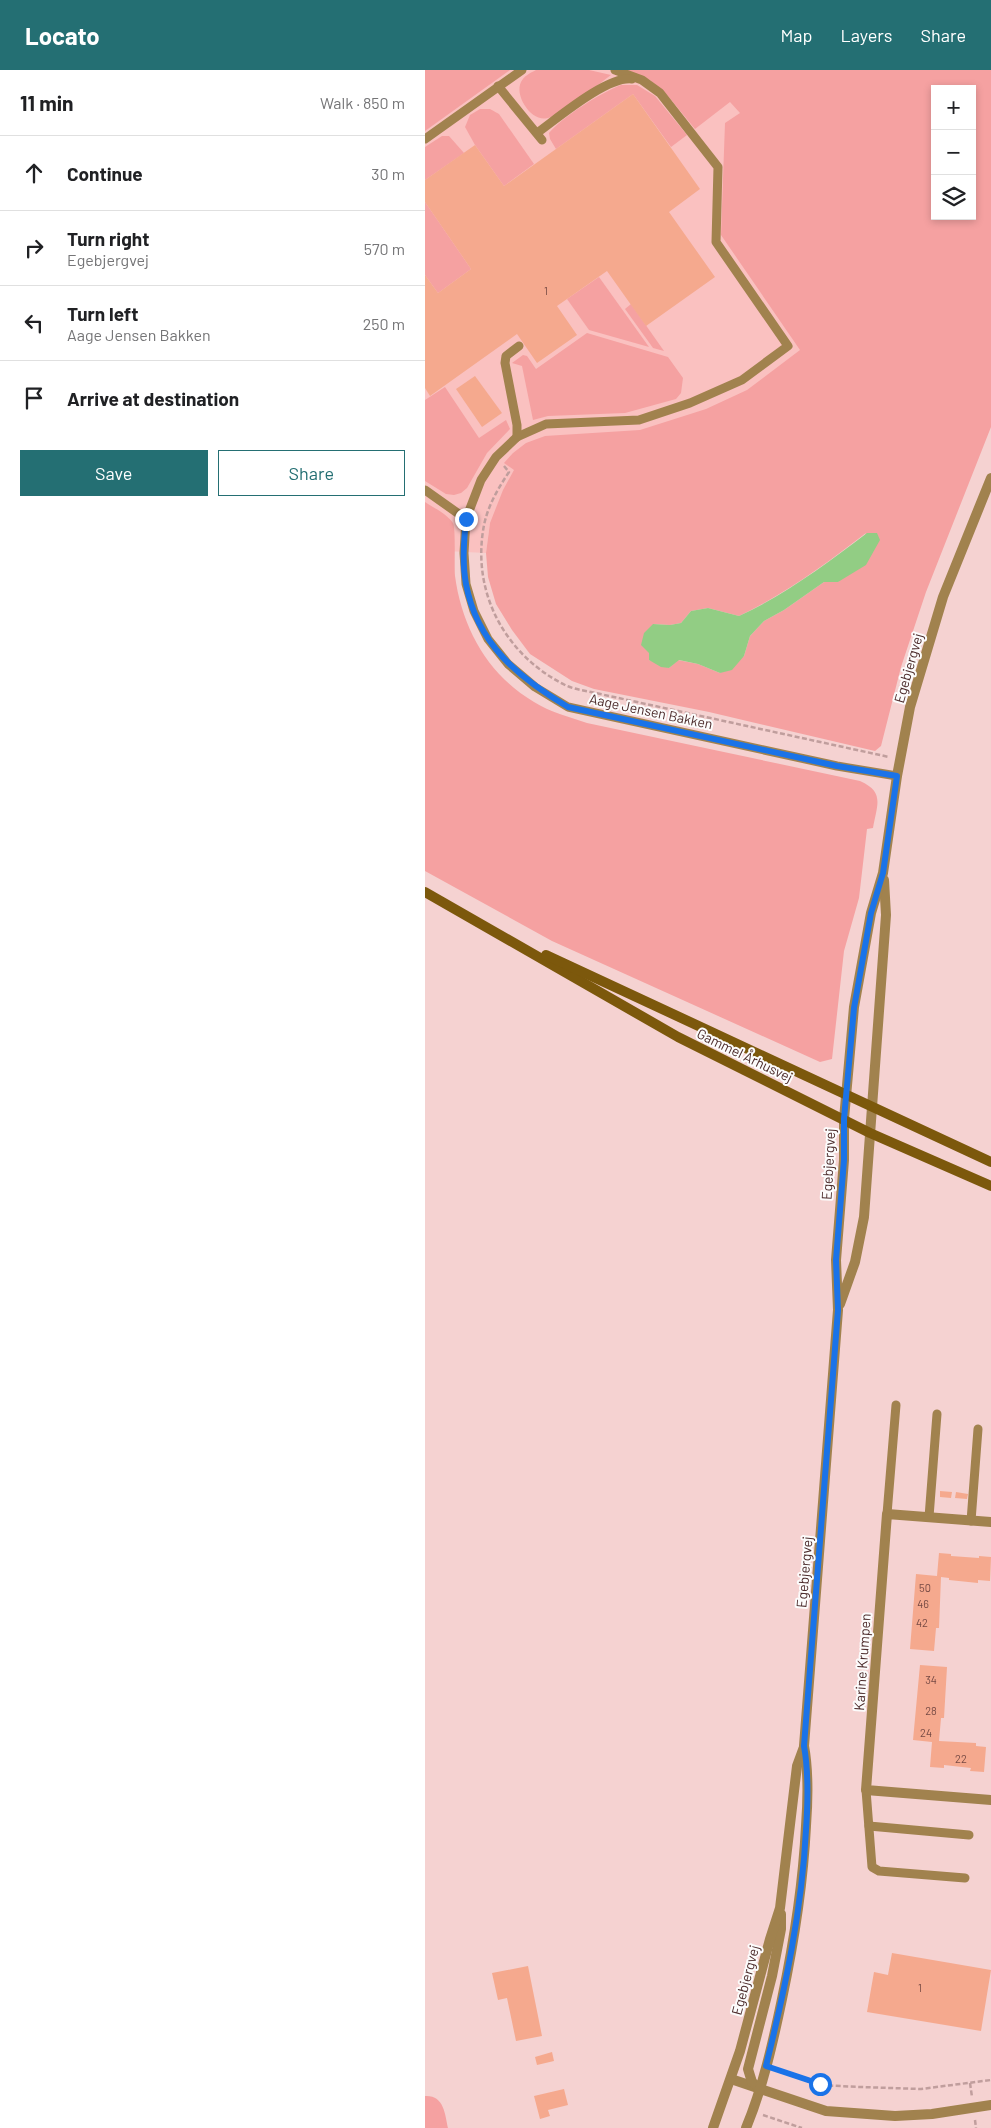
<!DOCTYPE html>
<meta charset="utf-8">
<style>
:root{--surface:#fff;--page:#f2f2f2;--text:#202124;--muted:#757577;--line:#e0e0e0;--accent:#246f73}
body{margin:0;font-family:Barlow,sans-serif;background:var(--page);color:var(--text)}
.controls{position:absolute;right:15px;top:15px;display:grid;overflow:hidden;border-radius:0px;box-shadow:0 2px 8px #0003}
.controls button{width:45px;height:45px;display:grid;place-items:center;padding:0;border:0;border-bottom:1px solid var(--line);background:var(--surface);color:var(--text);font:25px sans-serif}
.stop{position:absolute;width:15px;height:15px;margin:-11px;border:4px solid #1a73e8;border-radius:50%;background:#fff}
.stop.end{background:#1a73e8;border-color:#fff;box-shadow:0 1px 5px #0008}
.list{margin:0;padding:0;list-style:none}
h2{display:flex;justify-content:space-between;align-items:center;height:65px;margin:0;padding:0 20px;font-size:21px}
h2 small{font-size:16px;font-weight:400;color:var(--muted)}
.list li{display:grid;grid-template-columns:32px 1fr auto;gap:15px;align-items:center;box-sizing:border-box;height:75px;padding:0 20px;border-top:1px solid var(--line)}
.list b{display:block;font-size:19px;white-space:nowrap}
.list p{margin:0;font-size:16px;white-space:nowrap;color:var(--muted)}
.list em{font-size:16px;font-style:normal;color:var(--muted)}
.actions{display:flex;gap:10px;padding:15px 20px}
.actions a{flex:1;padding:11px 0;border:1px solid var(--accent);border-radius:0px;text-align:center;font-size:18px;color:var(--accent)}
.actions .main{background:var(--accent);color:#fff}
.icon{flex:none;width:28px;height:28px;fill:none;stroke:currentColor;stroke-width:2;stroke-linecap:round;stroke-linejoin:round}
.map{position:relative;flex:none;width:566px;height:2058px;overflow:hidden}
header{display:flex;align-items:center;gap:30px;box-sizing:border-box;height:70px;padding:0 25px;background:var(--accent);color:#fff}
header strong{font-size:24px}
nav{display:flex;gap:28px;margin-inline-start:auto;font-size:18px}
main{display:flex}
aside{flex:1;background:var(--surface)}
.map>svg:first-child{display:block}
</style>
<header>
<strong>Locato</strong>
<nav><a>Map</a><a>Layers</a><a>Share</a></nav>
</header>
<main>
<aside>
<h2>11 min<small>Walk · 850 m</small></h2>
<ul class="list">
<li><svg class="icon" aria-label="ahead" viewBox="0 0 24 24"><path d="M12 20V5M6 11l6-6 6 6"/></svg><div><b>Continue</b></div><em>30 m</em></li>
<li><svg class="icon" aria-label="right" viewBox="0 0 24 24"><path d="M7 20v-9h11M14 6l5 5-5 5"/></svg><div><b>Turn right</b><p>Egebjergvej</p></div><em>570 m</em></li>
<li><svg class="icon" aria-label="left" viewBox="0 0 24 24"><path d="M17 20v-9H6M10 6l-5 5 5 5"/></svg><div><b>Turn left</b><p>Aage Jensen Bakken</p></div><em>250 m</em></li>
<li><svg class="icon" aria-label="arrive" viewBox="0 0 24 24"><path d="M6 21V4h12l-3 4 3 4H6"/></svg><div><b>Arrive at destination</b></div></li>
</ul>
<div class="actions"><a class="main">Save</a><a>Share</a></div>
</aside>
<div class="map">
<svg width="566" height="2058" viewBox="0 0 566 2058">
<rect width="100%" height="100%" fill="#f5d2d1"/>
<polygon fill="#fac1c0" points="49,0 566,0 547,19 510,19 510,146 418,272 65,453 61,483 0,480 0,38"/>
<g fill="#f5a1a1" fill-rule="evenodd">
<polygon points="0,0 85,0 0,61"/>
<path d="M111,0h53l22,5c-15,11 -47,39 -63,43 -16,5 -34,-22 -27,-36 3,-6 9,-9 15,-12z"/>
<path d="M202,0h364v357l-65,165 -25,75 -20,79 -6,5 -166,-39 -115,-23 -22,-8 -42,-27 -18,-24 -16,-26 -8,-27 -2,-24 4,-30 13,-33 11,-20 -10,-7 9,-10 13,-10 19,-7 95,-6 66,-21 41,-19 53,-40 -79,-115 4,-112 15,-10 -10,-11 -35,27 -27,-33 -18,-16zM510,19h37v127h-37zM441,463l-28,49h-14l-40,28 -20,11 -14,15 -6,20 -24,17 -22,-9 -20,-4 -9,8 -20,-8 4,-36 17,1 11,-2 10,-12 17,-3 31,8c46,-22 87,-52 127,-83z"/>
<path d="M196,15h16l18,11 32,39 -16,12 -38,-53 -77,55 -6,-10 -1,-6c13,-16 53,-41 72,-48z"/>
<polygon points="55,39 65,39 74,44 109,94 79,116 50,75 40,57 45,45"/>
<polygon points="17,66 24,66 39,83 0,110 0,77"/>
<polygon points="0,132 46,199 13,223 0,205"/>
<polygon points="174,207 224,277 164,260 142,229"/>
<polygon points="206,234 239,281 228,278 200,239"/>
<polygon points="162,263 243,287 258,308 256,323 251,329 200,343 123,346 108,350 97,296 87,293 98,285 102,286 111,299"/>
<polygon points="20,317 54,368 81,350 85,359 62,383 42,418 36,423 29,425 21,424 0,411 0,330"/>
<path d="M0,432c9,6 22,12 28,21 3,6 1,43 2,53 7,52 33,99 79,126 16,10 35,15 53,21l273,58c25,11 17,24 13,47l-6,1 -8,69 -15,53 -12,108 -12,3 -268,-121 -127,-70z"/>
<path d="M0,2026c19,-1 20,18 23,32h-23z"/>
</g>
<path fill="#92cd84" d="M442,463h10l3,7 -14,25 -28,17h-14l-40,28 -20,11 -14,15 -6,20 -12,14 -12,3 -22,-9 -19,-4 -10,8 -8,-1 -12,-7v-7l-8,-8 3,-12 9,-9 17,1 11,-2 10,-12 17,-3 31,8c46,-21 87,-52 128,-83z"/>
<g fill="#f5a98e">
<polygon points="208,24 275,119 244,142 290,207 221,256 182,201 132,236 152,265 112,293 92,264 5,326 0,318 0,205 13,223 46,199 0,132 0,110 50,75 79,116"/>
<polygon points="50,306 77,343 57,357 31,319"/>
<polygon points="515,1421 527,1422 526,1428 515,1427"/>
<polygon points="531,1422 543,1424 542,1429 530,1428"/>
<polygon points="514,1483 526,1484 526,1486 554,1488 554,1486 566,1487 565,1511 553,1510 553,1513 524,1510 524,1508 516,1507 514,1558 511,1558 509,1581 485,1579 491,1504 512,1506"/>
<polygon points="495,1595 522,1597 519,1648 516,1648 514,1671 551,1673 551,1676 561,1677 559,1702 545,1701 546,1698 519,1695 519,1698 505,1697 507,1672 488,1670"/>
<polygon points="467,1883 566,1900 556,1961 442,1942 449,1902 463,1905"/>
<polygon points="103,1896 117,1966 91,1971 82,1928 73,1930 67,1903"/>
<polygon points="127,1982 129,1991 112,1995 110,1987"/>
<polygon points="139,2019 143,2035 123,2040 125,2046 115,2049 109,2026"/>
</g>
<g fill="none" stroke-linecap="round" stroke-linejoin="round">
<g stroke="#c09e9d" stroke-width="2.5" stroke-dasharray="5 2.5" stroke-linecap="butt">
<path d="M79,396l5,6c-12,18 -23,37 -26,59 -10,65 24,125 82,154 8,4 17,5 26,7l298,65"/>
<polyline points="353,2001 395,2015 435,2017 496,2019 566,2010"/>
<polyline points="545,2013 547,2027"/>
<polyline points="338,2045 377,2058"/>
<polyline points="550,2050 551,2058"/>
</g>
<g stroke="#a1824e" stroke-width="9">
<polyline points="190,0 217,10 235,23 293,97 291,172 363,276 317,310 265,333 214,350 121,354 92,367 71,387 56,410 41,449 39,483 41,514 49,541 63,569 83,594 110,617 143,637 412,696 472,706"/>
<polyline points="73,16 117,70"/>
<path d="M112,63c21,-15 70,-57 95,-54"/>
<polyline points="0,69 97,0"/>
<polyline points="92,367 92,355 80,293 81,286 94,276"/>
<polyline points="0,420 41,449"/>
<polyline points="462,1444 471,1335"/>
<polyline points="504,1447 512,1344"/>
<polyline points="546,1451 553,1359"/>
<polyline points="441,1720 447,1797 454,1801 540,1808"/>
<polyline points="444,1756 544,1765"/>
</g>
<g stroke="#a1824e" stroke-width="10">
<polyline points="566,1452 462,1444 441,1720 566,1730"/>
<polyline points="306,2009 401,2041 470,2046 507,2044 566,2035"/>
</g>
<g stroke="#a1824e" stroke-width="10">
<polyline points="415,1234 430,1192 439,1147 461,845 459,810"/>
<polyline points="335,2019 327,2012 323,1999 347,1906 356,1859 356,1844"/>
<polyline points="288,2058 315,1981 345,1869 355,1838 372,1696 379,1677"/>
<path d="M321,2058c17,-41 27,-86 36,-129 12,-57 21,-114 24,-173 2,-27 3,-53 -2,-80l34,-436 -2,-50 8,-100v-41l10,-112 17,-94 12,-40 14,-97 13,-69 33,-110 48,-119"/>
</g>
<g stroke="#7c580c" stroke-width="10">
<polyline points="0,822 253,967 445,1063 566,1116"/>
<polyline points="121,885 566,1092"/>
</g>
</g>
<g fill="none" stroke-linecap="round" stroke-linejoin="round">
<path stroke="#1a73e8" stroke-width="6" d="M41,449c-2,21 -4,44 0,65 11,60 53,94 102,123l269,59 60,10 -14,97 -12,40 -17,95 -10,111v41l-8,100 2,50 -34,436c5,28 4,56 2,84 -4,80 -21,159 -40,236l54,18"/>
</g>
<g text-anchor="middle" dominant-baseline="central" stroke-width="4" stroke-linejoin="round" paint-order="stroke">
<g font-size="11" fill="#764a44">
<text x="121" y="220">1</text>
<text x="500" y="1517">50</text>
<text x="498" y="1533">46</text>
<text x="497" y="1552">42</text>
<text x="506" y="1609">34</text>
<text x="506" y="1640">28</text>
<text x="501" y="1662">24</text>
<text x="536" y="1688">22</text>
<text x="495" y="1917">1</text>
</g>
<g font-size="14" fill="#4c2b2b" stroke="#fcfcfc">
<text transform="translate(483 598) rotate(-74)">Egebjergvej</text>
<text transform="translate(226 641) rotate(12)">Aage Jensen Bakken</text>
<text transform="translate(320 985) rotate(26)">Gammel Århusvej</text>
<text transform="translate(403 1094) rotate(-87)">Egebjergvej</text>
<text transform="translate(379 1502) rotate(-85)">Egebjergvej</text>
<text transform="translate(437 1592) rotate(-86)">Karine Krumpen</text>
<text transform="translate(320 1910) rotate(-75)">Egebjergvej</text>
</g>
</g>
</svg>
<div class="controls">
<button>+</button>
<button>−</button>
<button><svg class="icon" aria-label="layers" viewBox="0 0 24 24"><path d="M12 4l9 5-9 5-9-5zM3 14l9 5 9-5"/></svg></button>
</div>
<div class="stop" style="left:395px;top:2014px"></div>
<div class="stop end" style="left:41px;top:449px"></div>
</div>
</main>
